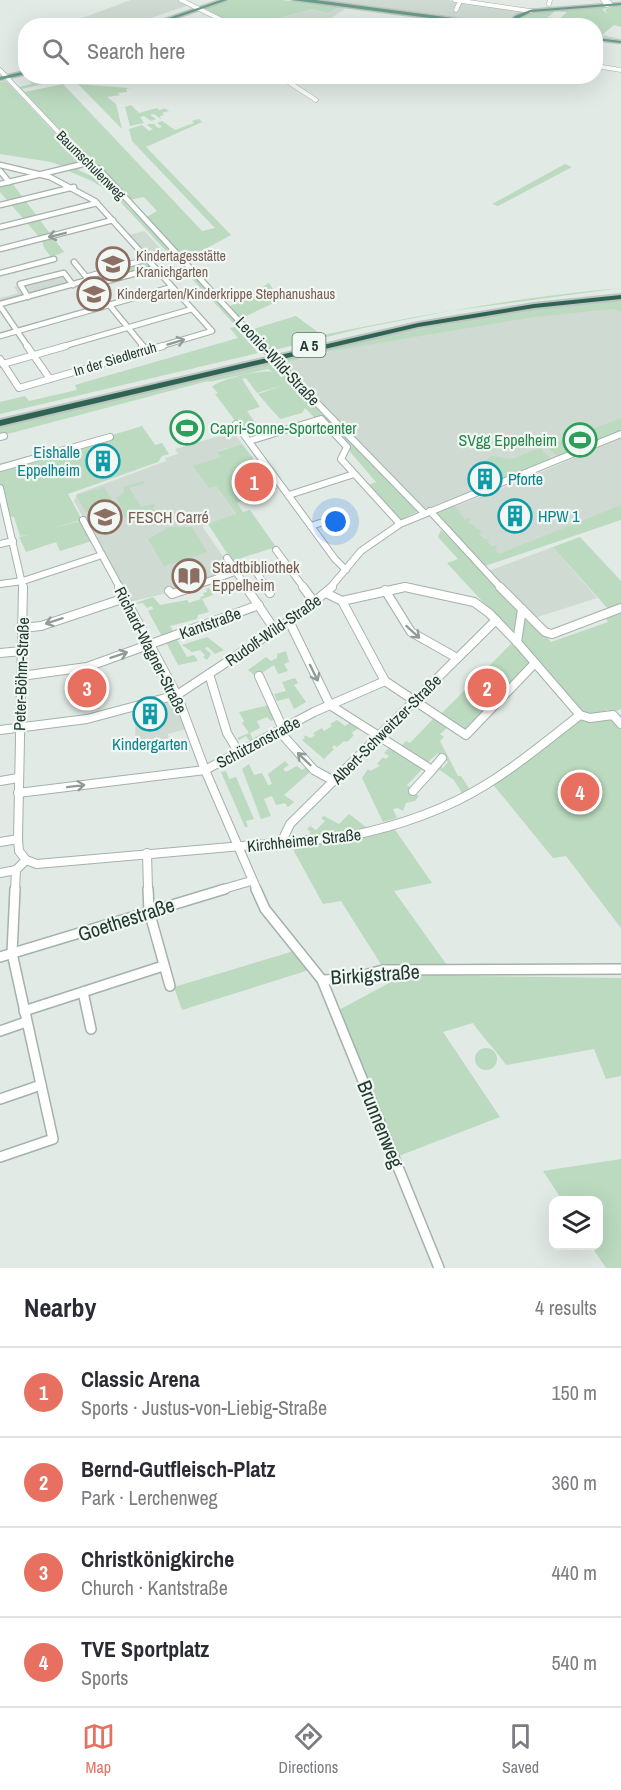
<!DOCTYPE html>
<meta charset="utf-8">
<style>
:root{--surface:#fff;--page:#f7f7f7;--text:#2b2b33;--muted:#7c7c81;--line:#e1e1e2;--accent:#e87061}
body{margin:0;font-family:"Archivo Narrow",sans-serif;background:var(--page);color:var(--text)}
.controls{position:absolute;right:18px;bottom:18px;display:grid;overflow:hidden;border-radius:12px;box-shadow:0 6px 24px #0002}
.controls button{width:54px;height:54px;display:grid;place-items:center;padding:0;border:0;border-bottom:2px solid var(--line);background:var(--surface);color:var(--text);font:30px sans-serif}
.you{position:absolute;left:336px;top:522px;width:21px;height:21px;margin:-15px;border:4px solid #fff;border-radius:50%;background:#1a73e8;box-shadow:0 0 0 9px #1a73e833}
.badge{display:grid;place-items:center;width:39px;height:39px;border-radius:50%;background:var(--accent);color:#fff;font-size:20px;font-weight:700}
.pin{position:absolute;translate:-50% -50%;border:3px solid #fff;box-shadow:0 2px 6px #0006}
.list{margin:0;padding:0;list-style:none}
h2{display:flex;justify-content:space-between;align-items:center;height:78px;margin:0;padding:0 24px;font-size:26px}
h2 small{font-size:20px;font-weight:400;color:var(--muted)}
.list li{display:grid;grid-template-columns:39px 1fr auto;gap:18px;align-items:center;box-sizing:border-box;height:90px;padding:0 24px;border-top:2px solid var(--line)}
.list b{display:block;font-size:22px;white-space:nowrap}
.list p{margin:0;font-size:20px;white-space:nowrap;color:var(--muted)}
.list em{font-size:20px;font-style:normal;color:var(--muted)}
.icon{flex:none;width:33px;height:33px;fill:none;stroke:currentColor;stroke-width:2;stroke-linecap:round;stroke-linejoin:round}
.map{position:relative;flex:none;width:621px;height:1268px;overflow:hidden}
.search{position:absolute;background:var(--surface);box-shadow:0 6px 24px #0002;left:18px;right:18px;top:18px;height:66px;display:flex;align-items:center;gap:15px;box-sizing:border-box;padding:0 21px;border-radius:24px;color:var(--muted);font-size:22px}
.sheet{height:438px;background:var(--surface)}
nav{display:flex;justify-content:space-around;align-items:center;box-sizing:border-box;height:84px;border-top:2px solid var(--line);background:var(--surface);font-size:16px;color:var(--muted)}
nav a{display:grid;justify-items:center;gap:3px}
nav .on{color:var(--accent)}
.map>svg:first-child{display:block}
</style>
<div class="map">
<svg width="621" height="1268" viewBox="0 0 621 1268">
<rect width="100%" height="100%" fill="#e1eae5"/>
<g fill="#cfdad3">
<polygon points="131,0 179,0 189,5 130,25 82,25 74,21"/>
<polygon points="324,0 447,0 526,11 502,23"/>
<polygon points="339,7 345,9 320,25 249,26 312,9 328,13"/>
<polygon points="144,231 166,254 151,259 129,235"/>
<polygon points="64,274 72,284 0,303 0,298 18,293 14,287"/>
<polygon points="621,301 621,418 545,446 558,457 425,509 410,498 282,364 390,337"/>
<polygon points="233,432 242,444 218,451 221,457 216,486 236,515 202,526 233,571 175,591 130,602 74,501 77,494 166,461 165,458 178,454 175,449"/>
<polygon points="621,438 621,512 482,560 438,513 503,488"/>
<polygon points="553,547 597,598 531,619 486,572"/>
<polygon points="175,701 186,729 168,734 169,739 135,743 136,711"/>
</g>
<g fill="#bbdabf">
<polygon points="229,0 282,0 339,7 328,13 312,9 249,26 236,25 204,8"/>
<polygon points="621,5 621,27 614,25 602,35 621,39 596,36 596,26 553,25 567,12 555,11 539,25 517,25 514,23 528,13 537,11 605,6 607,6 603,10 607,14 605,9"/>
<polygon points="101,76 139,76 142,78 130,80 134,82 128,84 80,81"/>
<polygon points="31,77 56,77 60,80 22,89 25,92 63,84 202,231 215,228 132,141 129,129 142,125 149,131 153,129 147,125 149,124 154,124 158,128 162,127 157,123 162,121 175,130 194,123 192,121 199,119 202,122 146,147 231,235 185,260 145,218 157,211 144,197 129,200 91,161 86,160 18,87 32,84 29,80"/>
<polygon points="6,81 77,156 83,162 68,168 51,162 0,154 0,82"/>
<polygon points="78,84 130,88 126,89 127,92 117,93 120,95 107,97 116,104 122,129"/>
<polygon points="131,105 139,113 157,108 159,110 164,109 162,107 169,111 162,113 164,115 160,116 161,119 154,114 150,115 156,119 151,121 144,116 140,117 144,123 130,126 125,107"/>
<polygon points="565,164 572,167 498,206 492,204"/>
<path d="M79,167l1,2 -2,1 20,9 8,1c12,13 22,30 37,39l96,105 -1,1 8,5 9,9 -6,1 -136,-146 -21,-13 -24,-10z"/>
<polygon points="12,183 64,252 51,257 44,248 42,240 0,192 0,186"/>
<polygon points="146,261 151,265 150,268 94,283 91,281 90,276"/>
<polygon points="269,283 280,300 240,319 229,307"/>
<path d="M621,288l-171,23 -87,17 -93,23 -20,-21 46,-14 26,19c99,-20 198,-38 299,-47z"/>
<polygon points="621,294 511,307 407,325 0,421 414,323 508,307"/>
<path d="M621,299v13l-9,-3 -78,8 -161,27 -51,9 -40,11 -4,-4c114,-27 226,-50 343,-61z"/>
<polygon points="235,327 258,353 0,414 0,402 25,396 29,401 77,390 75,385 238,338 230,328"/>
<path d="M267,362l11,9 3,-3 136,141v3l-17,8 -31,-35 7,-3 -55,-64 -5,1 -11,-11 -3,5 -22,6 -22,-25 26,-9 -27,8 -11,-15 -4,1 18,28 -13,4 13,18 -15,5 -30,-40 3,-1 -6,-6c7,-8 51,-18 61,-15l-5,-3 -54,12 -10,1 -204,54v-10z"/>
<polygon points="621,418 621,431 558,457 545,446"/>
<polygon points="142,426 155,445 162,443 169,454 162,456 158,462 68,494 82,520 48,529 81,521 92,541 60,551 56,542 26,552 19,537 27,535 20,536 14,517 9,516 0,483 0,469"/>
<polygon points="242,444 277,489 237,503 243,512 250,510 276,547 232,561 208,524 236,514 216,486 209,488 193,466 221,457 217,452"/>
<polygon points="540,448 552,460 503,479 484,462 492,456 512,459"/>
<polygon points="144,481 145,483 129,488 141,507 154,504 155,506 153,508 154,510 158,509 157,513 139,514 133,520 127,520 116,498 124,493 124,487"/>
<polygon points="104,487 114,503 86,512 76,495"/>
<polygon points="451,505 455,506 465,520 469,518 470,520 468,522 482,532 479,534 484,539 489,539 487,541 491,546 495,545 497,548 495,549 499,554 621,505 621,520 485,566 435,513"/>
<polygon points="170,527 192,527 207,552 164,566 148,539"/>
<polygon points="441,530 531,619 551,642 608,622 604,616 621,610 621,709 611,713 604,707 621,727 621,928 566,856 553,858 491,782 586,714 447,563 458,559 438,537"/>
<polygon points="580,537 621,581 621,606 609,610 553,547"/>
<polygon points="209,588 213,595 202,599 209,612 198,615 197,619 170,626 173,631 163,638 148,611 153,609 152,606 147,608 143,603 133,604 153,597 160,605 187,600 189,603 201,599 200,597 204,596 203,593 207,592 206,589"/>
<polygon points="207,637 224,650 215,654 208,647 205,648 211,654 207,660 203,657 205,655 200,650 192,652 182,645"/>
<polygon points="176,638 187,657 194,655 198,661 178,665 166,642"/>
<polygon points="514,641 531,662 465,730 441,714"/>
<polygon points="286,651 289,662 284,664 288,671 278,674 274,665 256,677 248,670 266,657 271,661 277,658 277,654"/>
<polygon points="295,678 298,683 294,685 306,702 294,709 289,698 277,701 274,694 286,691 282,682"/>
<polygon points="270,705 276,719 271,721 267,717 257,721 260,728 250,733 254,742 251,743 246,736 239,740 237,738 249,733 242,723 244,721 239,712"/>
<polygon points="436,716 438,721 448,727 440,734 444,737 440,741 458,776 461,776 470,790 462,793 454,780 437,768 439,766 443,768 448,762 438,753 427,763 401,746 406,741 410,743"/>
<polygon points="337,720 345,726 352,721 361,727 351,733 354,735 347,742 344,741 337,747 334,745 332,748 334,749 324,759 302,740 305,738 303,735 311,738 315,735 313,733 322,728 324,731 332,726 330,724"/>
<polygon points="381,740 424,767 407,785 411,788 408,789 419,796 415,801 406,803 403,811 398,808 393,809 397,818 383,822 362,778 368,769 370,771 380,766 377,764 383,757 386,759 389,756 384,753 389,748 379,742"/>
<polygon points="285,761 289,765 283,769 286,772 297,766 302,770 306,767 311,771 284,795 294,802 288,807 285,803 276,805 272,796 264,799 271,816 261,819 242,769 249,764 254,775 262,773 268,785 272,784 268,774"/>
<polygon points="226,771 229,779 236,777 254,819 246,821 248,827 245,827 221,772"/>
<polygon points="349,814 367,828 343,833 308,835 311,832 307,829 310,826 316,830 325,821 321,818 324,816 339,824"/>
<polygon points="393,827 432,883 394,891 449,968 382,966 341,901 323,904 290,844"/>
<polygon points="294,951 309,970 182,1010 174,987"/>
<path d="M404,975l217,3v98l-15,3 -12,-30 -88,16c-10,-15 -23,-27 -33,-42l-30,9 57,85 -104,40 -59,-146z"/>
<circle cx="486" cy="1059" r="11"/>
<polygon points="621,1159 621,1268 606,1268 591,1246 598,1246 598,1200 562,1200 543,1171"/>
</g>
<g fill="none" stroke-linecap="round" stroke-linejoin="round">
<g stroke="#a4b2ab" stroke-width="5">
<g id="minor-far4">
<polyline points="181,0 234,26"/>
<polyline points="455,0 530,11"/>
<polyline points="603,0 607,5 610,3 606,0"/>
<polyline points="549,4 550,0"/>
<polyline points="456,10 460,1"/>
<polyline points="596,66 621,70"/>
<polyline points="0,70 79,154"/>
<polyline points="279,76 316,100"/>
</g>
</g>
<g stroke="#a4b2ab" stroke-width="7">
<g id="minor-far3">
<polyline points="78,153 87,163 99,169 263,347"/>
<polyline points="0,165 50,177 95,201 212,331 158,347"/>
<polyline points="0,171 9,182"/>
<polyline points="0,184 87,163"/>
<polyline points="0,205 74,187"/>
<polyline points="0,227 97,203"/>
<polyline points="0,249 113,220"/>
<polyline points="74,262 144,347"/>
<polyline points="0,273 54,259"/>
<polyline points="86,277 147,259"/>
<polyline points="92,285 155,268"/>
<polyline points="28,297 20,284 64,273 73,285"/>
<polyline points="0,304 88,280"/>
<polyline points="0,306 28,347"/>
<polyline points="0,336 172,287"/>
<polyline points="61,347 192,309"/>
</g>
</g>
<g stroke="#a4b2ab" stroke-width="8">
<g id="minor-far2">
<polyline points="27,346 50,379"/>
<polyline points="142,346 146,350"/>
<polyline points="262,346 265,349"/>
<polyline points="0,359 19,388 163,346"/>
<polyline points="277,362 424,513"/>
<polyline points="3,364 66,346"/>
<polyline points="236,424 335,559 346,570"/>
<polyline points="0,437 4,436"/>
<polyline points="249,441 321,419 347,447 341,459 400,524"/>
<polyline points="0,468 110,437"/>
<polyline points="0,488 23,588"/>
<polyline points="289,495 354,474"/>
<polyline points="430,511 501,588"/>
<polyline points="83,520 120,588"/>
<polyline points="311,526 338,517 334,512"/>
<polyline points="0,544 13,541"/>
<polyline points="276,550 304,588"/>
<polyline points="227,558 247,588"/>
<polyline points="0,584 23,581 102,555"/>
<polyline points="189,588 252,566 267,588"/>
<polyline points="330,588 361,551 400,524 621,434"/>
<polyline points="399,588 411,588"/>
</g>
</g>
<g stroke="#a4b2ab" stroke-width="10">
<g id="minor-far1">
<polyline points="23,587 18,839 19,851 26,860"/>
<polyline points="119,587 177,695 205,770 257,890"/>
<polyline points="246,587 275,630"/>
<polyline points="266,587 270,593"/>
<polyline points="303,587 314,602"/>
<polyline points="500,587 545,632 552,634 621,608"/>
<polyline points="385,590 411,632 457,658"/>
<polyline points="169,591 172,594 193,587"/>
<polyline points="326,593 342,601 405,587 474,602 489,613 517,642 580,715 590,718 613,715 621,724"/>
<polyline points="342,601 385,681 466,735 535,663"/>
<polyline points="289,621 330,705 432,770 413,791"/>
<polyline points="22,628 41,626 125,598"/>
<polyline points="517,642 522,609"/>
<polyline points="0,653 22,651"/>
<polyline points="209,674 227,733 239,753"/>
<polyline points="21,676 87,667 259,605"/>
<polyline points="259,676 283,729"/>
<polyline points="0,730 87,719 177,695 298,615 332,587"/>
<polyline points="279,731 314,770 334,781"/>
<polyline points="432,770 442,758"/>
<polyline points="0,781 18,778"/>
<polyline points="18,793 205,770 314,712 385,681"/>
<polyline points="282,841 290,824 496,620"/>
<polyline points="0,842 18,839"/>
<polyline points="147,853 148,890"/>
<path d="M26,860l11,4 308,-27c50,-10 99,-26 142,-53 33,-20 63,-46 93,-69"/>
<polyline points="0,873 16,870 26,860"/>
<polyline points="15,890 16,870"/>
<polyline points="220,890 251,881"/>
</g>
</g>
<g stroke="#a4b2ab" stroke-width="12">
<g id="minor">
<polyline points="148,889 149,911 170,986"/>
<polyline points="256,889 265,909 322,980 439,1268"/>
<polyline points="0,957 225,889"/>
<polyline points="322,980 350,979 383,970 621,969"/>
<polyline points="83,992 91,1029"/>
<polyline points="24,1011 163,966"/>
<polyline points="0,1031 26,1022"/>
<polyline points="0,1099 41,1085"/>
<polyline points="0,1157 53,1139 12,953 15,889"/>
</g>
</g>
<g stroke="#bdc4c1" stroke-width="3">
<g id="major">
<polygon points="221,0 227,0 153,26 145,26"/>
<polygon points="292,0 316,0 506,25 515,16 530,10 621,3 621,5 531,12 519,18 510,26 491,26"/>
<polygon points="596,38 621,41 621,43 596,40"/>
<polygon points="26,71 26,74 0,80 0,77"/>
</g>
</g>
<g stroke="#bdc4c1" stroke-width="4">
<polygon id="highway" points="621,295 621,299 534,308 418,327 0,426 0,420 418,323 534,304"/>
</g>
<use href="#minor-far4" stroke="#fff" stroke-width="4"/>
<use href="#minor-far3" stroke="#fff" stroke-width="4.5"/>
<use href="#minor-far2" stroke="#fff" stroke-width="6"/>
<use href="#minor-far1" stroke="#fff" stroke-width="8"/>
<use href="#minor" stroke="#fff" stroke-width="9"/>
<use href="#major" fill="#689d88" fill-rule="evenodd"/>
<use href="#highway" fill="#306452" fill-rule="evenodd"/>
<g stroke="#a4b2ab" stroke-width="8" stroke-linecap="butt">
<polyline id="minor-bridge" points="265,349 277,362"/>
</g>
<use href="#minor-bridge" stroke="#fff" stroke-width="6"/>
</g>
<defs><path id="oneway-shaft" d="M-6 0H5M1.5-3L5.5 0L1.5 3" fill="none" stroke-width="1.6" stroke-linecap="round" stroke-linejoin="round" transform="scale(1.5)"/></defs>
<g stroke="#909c98">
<use href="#oneway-shaft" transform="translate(57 235) rotate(166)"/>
<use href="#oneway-shaft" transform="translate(176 342) rotate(-17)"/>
<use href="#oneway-shaft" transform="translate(54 621) rotate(162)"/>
<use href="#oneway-shaft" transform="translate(413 632) rotate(42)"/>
<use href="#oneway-shaft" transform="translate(119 655) rotate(-19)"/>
<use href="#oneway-shaft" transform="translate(314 673) rotate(64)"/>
<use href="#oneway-shaft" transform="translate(304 759) rotate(-136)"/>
<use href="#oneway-shaft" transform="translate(76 786) rotate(-7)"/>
</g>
<defs>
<g id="school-ring" transform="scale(1.725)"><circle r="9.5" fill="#f1f7f3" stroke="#8d6e63" stroke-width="1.5"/><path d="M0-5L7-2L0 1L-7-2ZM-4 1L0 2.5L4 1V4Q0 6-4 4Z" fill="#8d6e63"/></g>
<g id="stadium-ring" transform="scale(1.725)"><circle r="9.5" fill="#f1f7f3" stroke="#2e9e5b" stroke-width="1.5"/><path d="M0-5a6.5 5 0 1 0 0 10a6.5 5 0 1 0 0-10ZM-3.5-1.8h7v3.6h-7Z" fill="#2e9e5b"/></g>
<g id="building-ring" transform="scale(1.725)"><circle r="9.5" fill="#f1f7f3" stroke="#0f9aa8" stroke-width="1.5"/><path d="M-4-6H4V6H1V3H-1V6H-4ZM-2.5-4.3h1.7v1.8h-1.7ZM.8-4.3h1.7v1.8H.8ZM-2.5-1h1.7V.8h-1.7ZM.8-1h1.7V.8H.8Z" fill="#0f9aa8"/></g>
<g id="library-ring" transform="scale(1.725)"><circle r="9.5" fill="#f1f7f3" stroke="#8d6e63" stroke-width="1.5"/><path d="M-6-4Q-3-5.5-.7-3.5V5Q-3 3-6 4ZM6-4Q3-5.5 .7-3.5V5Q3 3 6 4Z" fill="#8d6e63"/></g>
</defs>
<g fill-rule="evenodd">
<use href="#school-ring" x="113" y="264"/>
<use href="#school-ring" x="94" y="294"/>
<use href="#stadium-ring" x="187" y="428"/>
<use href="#stadium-ring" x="580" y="440"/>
<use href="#building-ring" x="103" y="461"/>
<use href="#building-ring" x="485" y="479"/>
<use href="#building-ring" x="515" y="516"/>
<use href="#school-ring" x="105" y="517"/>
<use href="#library-ring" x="189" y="576"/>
<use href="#building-ring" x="150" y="714"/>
</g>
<g text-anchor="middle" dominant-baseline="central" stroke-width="4.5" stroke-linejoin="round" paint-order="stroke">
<g font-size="14" fill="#223a30" stroke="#f1f7f3">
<text transform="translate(91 165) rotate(45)">Baumschulenweg</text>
<text transform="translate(115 359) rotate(-17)">In der Siedlerruh</text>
</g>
<g font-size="14" fill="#785e54" stroke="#f1f7f3" text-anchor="start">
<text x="136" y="256">Kindertagesstätte<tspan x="136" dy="16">Kranichgarten</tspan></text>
<text x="117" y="294">Kindergarten/Kinderkrippe Stephanushaus</text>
</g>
<rect fill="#f1f7f3" stroke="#60736a" stroke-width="1.5" x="292.5" y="333" width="33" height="24" rx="4.5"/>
<g font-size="15" font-weight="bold" fill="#223a30">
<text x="309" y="345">A 5</text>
</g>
<g font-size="16" fill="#223a30" stroke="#f1f7f3">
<text transform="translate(278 361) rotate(47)">Leonie-Wild-Straße</text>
<text transform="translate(210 623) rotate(-20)">Kantstraße</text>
<text transform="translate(273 630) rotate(-35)">Rudolf-Wild-Straße</text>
<text transform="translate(151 650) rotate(63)">Richard-Wagner-Straße</text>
<text transform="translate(21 674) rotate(-88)">Peter-Böhm-Straße</text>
<text transform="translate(386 729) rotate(-45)">Albert-Schweitzer-Straße</text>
<text transform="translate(258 742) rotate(-28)">Schützenstraße</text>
<text transform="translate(304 840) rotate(-6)">Kirchheimer Straße</text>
</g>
<g font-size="16" fill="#27864d" stroke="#f1f7f3" text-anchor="start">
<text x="210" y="428">Capri-Sonne-Sportcenter</text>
<text x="557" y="440" text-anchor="end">SVgg Eppelheim</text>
</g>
<g font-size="16" fill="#0d838f" stroke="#f1f7f3" text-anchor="start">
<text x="80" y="452" text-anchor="end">Eishalle<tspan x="80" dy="18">Eppelheim</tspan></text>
<text x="508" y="479">Pforte</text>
<text x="538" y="516">HPW 1</text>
<text x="150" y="744" text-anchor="middle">Kindergarten</text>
</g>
<g font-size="16" fill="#785e54" stroke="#f1f7f3" text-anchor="start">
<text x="128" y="517">FESCH Carré</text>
<text x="212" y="567">Stadtbibliothek<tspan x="212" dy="18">Eppelheim</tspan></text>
</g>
<g font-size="20" fill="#223a30" stroke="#f1f7f3">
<text transform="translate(126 919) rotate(-18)">Goethestraße</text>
<text transform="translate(375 974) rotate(-4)">Birkigstraße</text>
<text transform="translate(381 1124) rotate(68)">Brunnenweg</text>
</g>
</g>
</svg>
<div class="controls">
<button><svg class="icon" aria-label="layers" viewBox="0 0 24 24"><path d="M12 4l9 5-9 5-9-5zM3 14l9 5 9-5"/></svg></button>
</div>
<div class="you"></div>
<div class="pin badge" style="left:254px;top:482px">1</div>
<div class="pin badge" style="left:487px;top:688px">2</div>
<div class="pin badge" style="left:87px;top:688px">3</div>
<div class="pin badge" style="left:580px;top:792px">4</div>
<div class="search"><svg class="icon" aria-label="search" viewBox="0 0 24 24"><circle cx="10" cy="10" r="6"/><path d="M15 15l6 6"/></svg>Search here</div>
</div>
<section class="sheet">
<h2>Nearby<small>4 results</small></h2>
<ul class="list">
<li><span class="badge">1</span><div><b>Classic Arena</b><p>Sports · Justus-von-Liebig-Straße</p></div><em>150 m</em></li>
<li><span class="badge">2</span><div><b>Bernd-Gutfleisch-Platz</b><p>Park · Lerchenweg</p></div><em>360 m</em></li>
<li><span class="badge">3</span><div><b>Christkönigkirche</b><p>Church · Kantstraße</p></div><em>440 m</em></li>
<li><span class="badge">4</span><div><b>TVE Sportplatz</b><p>Sports</p></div><em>540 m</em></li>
</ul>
</section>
<nav>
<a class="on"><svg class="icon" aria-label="map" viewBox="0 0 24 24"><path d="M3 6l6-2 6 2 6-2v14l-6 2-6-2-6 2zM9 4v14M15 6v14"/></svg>Map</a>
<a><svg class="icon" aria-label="directions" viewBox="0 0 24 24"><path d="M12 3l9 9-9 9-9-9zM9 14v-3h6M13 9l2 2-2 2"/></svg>Directions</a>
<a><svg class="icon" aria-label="saved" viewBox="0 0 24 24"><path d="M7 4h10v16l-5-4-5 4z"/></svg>Saved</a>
</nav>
